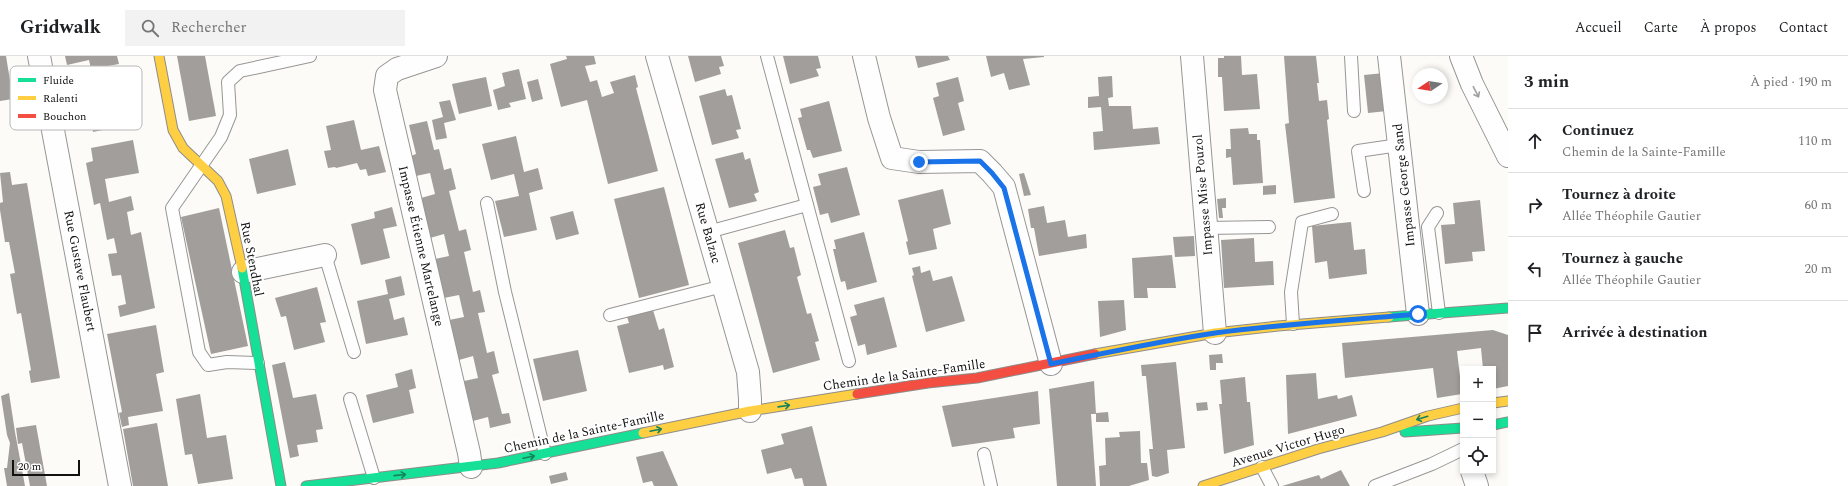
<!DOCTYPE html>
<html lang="fr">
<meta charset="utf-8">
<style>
body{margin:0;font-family:Spectral,serif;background:#f2f2f2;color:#202124}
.controls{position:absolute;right:12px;bottom:12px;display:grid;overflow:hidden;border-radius:0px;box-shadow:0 2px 6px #0003}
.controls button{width:36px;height:36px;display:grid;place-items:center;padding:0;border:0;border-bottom:1px solid #e0e0e0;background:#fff;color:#202124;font:20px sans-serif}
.compass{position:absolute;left:1412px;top:12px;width:36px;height:36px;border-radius:50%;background:#fff;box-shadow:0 2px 6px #0003;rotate:258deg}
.scale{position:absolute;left:12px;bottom:10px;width:68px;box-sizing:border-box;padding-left:4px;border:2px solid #111;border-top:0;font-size:11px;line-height:14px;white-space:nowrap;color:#111;-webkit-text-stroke:3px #fff;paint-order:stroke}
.stop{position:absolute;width:12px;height:12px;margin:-9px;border:3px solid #1a73e8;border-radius:50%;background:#fff}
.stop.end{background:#1a73e8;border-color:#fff;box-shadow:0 1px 4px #0008}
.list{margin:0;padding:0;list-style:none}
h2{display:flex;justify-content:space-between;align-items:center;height:52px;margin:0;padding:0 16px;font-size:17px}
h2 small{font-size:13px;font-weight:400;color:#757577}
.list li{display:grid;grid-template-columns:26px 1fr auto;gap:12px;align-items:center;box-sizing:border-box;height:64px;padding:0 16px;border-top:1px solid #e0e0e0}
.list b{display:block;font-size:15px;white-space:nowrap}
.list p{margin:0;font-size:13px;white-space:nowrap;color:#757577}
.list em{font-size:13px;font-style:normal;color:#757577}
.icon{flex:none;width:22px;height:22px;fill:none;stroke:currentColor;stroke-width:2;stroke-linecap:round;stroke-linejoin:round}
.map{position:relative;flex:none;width:1508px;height:430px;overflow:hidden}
header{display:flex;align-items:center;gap:24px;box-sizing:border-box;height:56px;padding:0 20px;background:#fff;border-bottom:1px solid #e0e0e0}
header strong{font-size:19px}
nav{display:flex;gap:22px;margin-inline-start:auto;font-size:14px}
.search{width:280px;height:36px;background:#f2f2f2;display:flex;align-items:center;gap:10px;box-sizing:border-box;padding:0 14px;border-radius:0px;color:#757577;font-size:15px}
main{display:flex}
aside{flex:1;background:#fff}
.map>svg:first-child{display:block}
.building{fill:#a19e9c}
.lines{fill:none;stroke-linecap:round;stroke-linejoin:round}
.lane-casing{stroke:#979695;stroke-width:14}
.street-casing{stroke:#979695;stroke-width:24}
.fast-casing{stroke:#8e8d8b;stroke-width:11}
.slow-casing{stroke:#8e8d8b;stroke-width:11}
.jam-casing{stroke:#8e8d8b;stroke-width:11}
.lane{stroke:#fffefe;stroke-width:12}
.street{stroke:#fffefe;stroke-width:22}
.fast{stroke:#16e098;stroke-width:9}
.slow{stroke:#ffcf43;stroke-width:9}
.jam{stroke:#f24e42;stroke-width:9}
.oneway{stroke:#a09f9f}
.oneway2{stroke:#14835b}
.route{stroke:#1a73e8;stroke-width:5}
.labels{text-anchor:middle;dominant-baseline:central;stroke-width:4;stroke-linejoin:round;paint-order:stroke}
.street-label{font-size:13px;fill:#111;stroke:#fff}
.key{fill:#fff;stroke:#b8b8b8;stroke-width:1}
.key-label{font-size:11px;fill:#111}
</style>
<header>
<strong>Gridwalk</strong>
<div class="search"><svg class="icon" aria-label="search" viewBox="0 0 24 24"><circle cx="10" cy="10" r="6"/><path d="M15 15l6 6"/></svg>Rechercher</div>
<nav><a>Accueil</a><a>Carte</a><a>À propos</a><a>Contact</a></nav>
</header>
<main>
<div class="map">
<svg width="1508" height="430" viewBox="0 0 1508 430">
<rect width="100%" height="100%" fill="#fdfbf7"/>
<!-- building -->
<g class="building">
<path d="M0,0H6L13,43L0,45Z"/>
<path d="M65,0H117L119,8L91,13L89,4L67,9Z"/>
<path d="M177,0H205L216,60L189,65Z"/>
<path d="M566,0H594L596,8L585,10L590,26L597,24L602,41L614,37L610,26L635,19L638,31L636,32L658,115L608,128L587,44L561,51L550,8L567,3Z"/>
<path d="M688,0H721L724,10L719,11L721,18L695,26Z"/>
<path d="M783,0H818L821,12L816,13L819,20L790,28Z"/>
<path d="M915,0H948L950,4L918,12Z"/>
<path d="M986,0H1044V1L1023,3L1030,29L1009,34L1004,17L991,21Z"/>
<path d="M1224,0H1241L1242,19L1257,18L1260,53L1224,55L1222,21H1218V2H1224Z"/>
<path d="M1284,0H1316L1319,27H1317L1319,45L1327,44L1329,63L1327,64L1335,142L1294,147L1285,68L1289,67Z"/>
<path d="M519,13L526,43L509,47L511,51L498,54L493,34L505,30L502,17Z"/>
<path d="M1384,17L1387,55L1368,57L1364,19Z"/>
<path d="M1112,20L1113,41L1108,42L1109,50H1131L1133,73L1158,71L1160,88L1094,94L1093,76L1103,75L1101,51L1088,52V41L1099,40L1098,21Z"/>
<path d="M486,21L492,50L459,58L452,28Z"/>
<path d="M958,21L964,45L958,47L965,74L943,80L933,42L939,40L936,27Z"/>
<path d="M117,22L120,37L114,38L116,49L122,48L127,69L93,76L92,68L78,71L73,44L95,40L93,27Z"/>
<path d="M538,23L543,43L532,46L527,26Z"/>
<path d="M725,33L727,40L732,39L741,73L736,74L739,82L712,89L699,40Z"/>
<path d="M450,44L456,64L444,67L447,82L436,84L432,64L443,61L439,46Z"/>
<path d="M829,45L842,95L813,102L810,94H807L800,69L798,62L802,61L800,53Z"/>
<path d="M354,64L361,94L379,90L386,116L368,120L366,113L360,114L357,107L336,112L335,111L328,112L324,95L331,94L326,70Z"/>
<path d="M427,65L434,94L439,93L444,114L451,112L456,133L449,135L459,175L466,173L471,194L464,196L473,236L480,234L485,256L478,257L487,297L494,295L499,317L492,319L502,358L509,357L511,367L490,372L488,361L473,365L464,325L478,322L473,300L459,304L449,264L464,261L459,239L444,242L435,203L449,200L444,178L430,182L421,142L435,138L430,117L416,120L411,100L416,98L409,69Z"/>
<path d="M1248,72L1249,78H1257V84H1260L1263,127L1233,129L1231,101L1226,102V93H1231L1230,73Z"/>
<path d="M516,80L524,116L538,112L543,133L529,137L537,174L504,181L495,145L519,140L514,118L491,124L482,88Z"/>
<path d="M133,84L139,117L105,123L109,146L131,140L134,154L127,156L131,179L141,176L155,252L120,261L118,250L126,248L121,219L112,220L108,198L117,197L114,182L107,184L100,147L94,149L86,107L93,105L91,92Z"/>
<path d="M288,93L296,129L257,138L249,103Z"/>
<path d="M743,96L745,104L750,102L759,136L754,138L757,145L729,152L715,103Z"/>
<path d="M847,111L860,159L831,167L828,157L820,159L813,131L821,129L818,118Z"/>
<path d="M10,116L12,129L27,127L60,322L31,327L29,315L31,314L21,257L17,258L10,218L15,217L9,186H5L0,154V147L3,146L0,117Z"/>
<path d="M1024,117L1031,139L1024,140L1019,118Z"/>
<path d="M1276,129V138L1263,139V130Z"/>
<path d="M664,131L689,229L639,242L614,143Z"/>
<path d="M943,133L951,168L933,173L937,193L909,199L906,186L908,185L898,144Z"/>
<path d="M1226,142V152H1222L1223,162H1219L1217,143Z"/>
<path d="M1480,144L1485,195L1472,196L1473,205L1445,208L1441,169L1455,168L1453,147Z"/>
<path d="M1044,150L1047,167L1065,164L1068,181L1086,178L1087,192L1039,200L1034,172H1031L1028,153Z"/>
<path d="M392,151L397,170L383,173L390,202L361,209L351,168L375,162L374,156Z"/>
<path d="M219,152L248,290L211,298L181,161Z"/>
<path d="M573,155L579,178L556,184L550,161Z"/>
<path d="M1351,166L1354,194L1365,193L1367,218L1329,223L1327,205L1315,207L1312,170Z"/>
<path d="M785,174L790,192L794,191L801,219L797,221L807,258L811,257L819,285L815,286L820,304L773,317L738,187Z"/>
<path d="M864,176L877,226L847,234L845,225L841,226L839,219L833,193H836L834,184Z"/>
<path d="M1194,180L1195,200L1175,201L1173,181Z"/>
<path d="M1254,182L1255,206L1273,205L1274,229L1224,232L1221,184Z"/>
<path d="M1172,199L1176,232H1147L1148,242H1134L1132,202Z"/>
<path d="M920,210L921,217L930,214L933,225L952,220L965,265L926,276L912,220L914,219L912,212Z"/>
<path d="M401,220L405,239L389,243L394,264L404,261L408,279L366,288L357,245L388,238L385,224Z"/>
<path d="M317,231L326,266L320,267L325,286L294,294L286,260L281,261L275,242Z"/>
<path d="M884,241L897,291L867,299L865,288L858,290L850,261L857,259L854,249Z"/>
<path d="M1124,244L1126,274L1100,281L1098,245Z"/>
<path d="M653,254L659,274L664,272L674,311L664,314L663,309L629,317L617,270L629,267L627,261Z"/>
<path d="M156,269L164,316L156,318L163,355L128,361L129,369L122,371L119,357L122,356L107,278Z"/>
<path d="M1493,274L1508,279V330L1493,333V313H1483L1481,292L1457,295L1462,338L1437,342L1433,312L1345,322L1342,287Z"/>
<path d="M578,294L587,335L543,345L533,303Z"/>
<path d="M1222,298L1223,307H1216V314H1210L1209,299Z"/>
<path d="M285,306L293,342L316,338L323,373L316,374L318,386L297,389L299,400L290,402L272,309Z"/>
<path d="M1176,306L1185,392L1167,394L1169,417L1157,421L1152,420L1149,393H1153L1146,320H1142L1141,309Z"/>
<path d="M412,313L416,332L409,334L414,357L373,367L366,339L398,331L395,318Z"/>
<path d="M1316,317L1318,343L1337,339L1338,343L1352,339L1357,360L1288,378L1286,319Z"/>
<path d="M1245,321L1247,346H1250L1254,389L1224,398L1220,355L1219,348H1222L1220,324Z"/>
<path d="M1094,325L1096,358H1091L1096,430H1057L1049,333Z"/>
<path d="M1038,335L1040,368L1013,372L1015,382L952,391L942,350Z"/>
<path d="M9,337L15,376L25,430H7L4,412H7L10,387L7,379L1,340Z"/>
<path d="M200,338L207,382L226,379L233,423L198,428L192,398L185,399L176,343Z"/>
<path d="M1207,346L1208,354L1197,355L1196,347Z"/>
<path d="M1108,356L1109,366H1096V357Z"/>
<path d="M157,367L168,430H133L123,373Z"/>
<path d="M36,369L47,430H30L22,387L18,388L16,372Z"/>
<path d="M812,370L827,430H804L802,422L795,423L791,412L767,418L761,394L784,388L781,378Z"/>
<path d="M1140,375L1141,407H1147L1149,424L1129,430H1100L1099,410L1106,409L1105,382L1120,381L1119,376Z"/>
<path d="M663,395L678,430H654L652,425L643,427L636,401Z"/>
<path d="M1341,414L1350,430H1282L1319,419L1321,423Z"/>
<path d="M566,416L568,424L551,428L549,420Z"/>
</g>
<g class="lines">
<!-- lane casing -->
<g class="lane-casing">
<g id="lane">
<path d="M767,0L849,305"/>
<path d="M1351,0L1354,55"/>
<path d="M1364,135L1358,95L1399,89"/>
<path d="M487,147L505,236L545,398"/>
<path d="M1437,157L1428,171L1439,257"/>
<path d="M1206,172L1269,171"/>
<path d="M708,176L807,149"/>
<path d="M325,199L354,296"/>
<path d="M610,259L723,230"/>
<path d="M1293,268L1291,236L1302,166L1332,158"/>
<path d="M258,307L227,306L208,309L199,296L172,152L221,81L230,59L228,26L240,15L310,0"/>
<path d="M350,343L374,422"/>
<path d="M984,398L991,430"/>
<path d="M1262,411L1272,430"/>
<path d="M1375,430L1432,408L1463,393"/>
</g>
</g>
<!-- street casing -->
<g class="street-casing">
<g id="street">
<path d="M39,0L120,430"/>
<path d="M436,0L397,13L387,20L385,34L469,397L471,411"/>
<path d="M657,0L748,316L750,343V355"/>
<path d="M864,0L879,62L892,102L919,106L980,105L992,117L1004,131L1051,308"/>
<path d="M1192,0L1215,277"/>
<path d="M1389,0L1418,258"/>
<path d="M1461,0L1472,28L1508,100"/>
<path d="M243,216L325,199"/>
<path d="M1472,415L1477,430"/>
</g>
</g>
<!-- fast casing -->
<g class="fast-casing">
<g id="fast">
<path d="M242,212L281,430"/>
<path d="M1389,261L1508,252"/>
<path d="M1493,369L1508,366"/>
<path d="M1405,376L1463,372"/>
<path d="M306,430L498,407L643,377"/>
</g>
</g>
<!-- slow casing -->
<g class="slow-casing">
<g id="slow">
<path d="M159,0L173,74L183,92L218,125L226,140L242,212"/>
<path d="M1095,298L1215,277L1278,270L1389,261"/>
<path d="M1493,347L1508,345"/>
<path d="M643,377L750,355L857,338"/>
<path d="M1203,430L1318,393L1382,376L1428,360L1463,352"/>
</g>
</g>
<!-- jam casing -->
<g class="jam-casing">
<path id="jam" d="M857,338L928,327L977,322L1095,298"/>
</g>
<!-- lane -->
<use href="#lane" class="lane"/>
<!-- street -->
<use href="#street" class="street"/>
<!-- fast -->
<use href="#fast" class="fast"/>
<!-- slow -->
<use href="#slow" class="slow"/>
<!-- jam -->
<use href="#jam" class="jam"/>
</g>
<!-- one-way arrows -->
<defs><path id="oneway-shaft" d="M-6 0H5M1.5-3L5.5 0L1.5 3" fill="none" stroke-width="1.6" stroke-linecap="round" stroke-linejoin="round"/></defs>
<use class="oneway" href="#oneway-shaft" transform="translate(1476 36) rotate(63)"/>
<g class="oneway2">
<use href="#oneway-shaft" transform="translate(784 350) rotate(-8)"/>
<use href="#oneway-shaft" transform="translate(1422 362) rotate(163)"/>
<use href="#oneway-shaft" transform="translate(656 374) rotate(-12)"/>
<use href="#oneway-shaft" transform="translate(529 401) rotate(-12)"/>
<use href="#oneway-shaft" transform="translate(400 419) rotate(-6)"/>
</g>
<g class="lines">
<!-- route -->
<path class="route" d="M919,106L980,105L992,117L1004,132L1051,308C1106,297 1160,285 1215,277C1283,268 1350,264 1418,258"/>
</g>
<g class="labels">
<!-- street labels -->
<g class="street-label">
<text transform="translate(1404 129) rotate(-96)">Impasse George Sand</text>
<text transform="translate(1203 139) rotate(-95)">Impasse Mise Pouzol</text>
<text transform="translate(708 177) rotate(74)">Rue Balzac</text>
<text transform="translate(421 190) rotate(77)">Impasse Étienne Martelange</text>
<text transform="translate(252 203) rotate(79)">Rue Stendhal</text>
<text transform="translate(80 215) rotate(79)">Rue Gustave Flaubert</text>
<text transform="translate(904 319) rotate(-8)">Chemin de la Sainte-Famille</text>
<text transform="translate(584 376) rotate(-12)">Chemin de la Sainte-Famille</text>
<text transform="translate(1288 390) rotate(-17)">Avenue Victor Hugo</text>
</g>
</g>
<!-- legend -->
<rect x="10" y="10" width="132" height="64" rx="6" class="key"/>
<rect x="18" y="22" width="18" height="4" fill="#16e098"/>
<rect x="18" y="40" width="18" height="4" fill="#ffcf43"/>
<rect x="18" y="58" width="18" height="4" fill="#f24e42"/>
<g class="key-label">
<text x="43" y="28">Fluide</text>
<text x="43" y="46">Ralenti</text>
<text x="43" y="64">Bouchon</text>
</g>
</svg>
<div class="controls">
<button>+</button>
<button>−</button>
<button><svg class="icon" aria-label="locate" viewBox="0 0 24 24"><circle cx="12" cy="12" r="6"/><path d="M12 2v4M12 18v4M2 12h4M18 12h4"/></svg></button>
</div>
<svg class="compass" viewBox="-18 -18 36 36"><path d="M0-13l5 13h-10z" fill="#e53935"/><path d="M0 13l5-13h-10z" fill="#757577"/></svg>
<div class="scale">20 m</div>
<div class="stop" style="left:1418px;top:258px"></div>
<div class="stop end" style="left:919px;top:106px"></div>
</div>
<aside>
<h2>3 min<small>À pied · 190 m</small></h2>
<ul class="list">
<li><svg class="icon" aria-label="ahead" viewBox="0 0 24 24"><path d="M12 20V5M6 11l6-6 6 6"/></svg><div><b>Continuez</b><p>Chemin de la Sainte-Famille</p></div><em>110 m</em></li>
<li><svg class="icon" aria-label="right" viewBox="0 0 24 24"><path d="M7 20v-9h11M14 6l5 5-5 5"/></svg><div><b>Tournez à droite</b><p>Allée Théophile Gautier</p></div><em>60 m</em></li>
<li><svg class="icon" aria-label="left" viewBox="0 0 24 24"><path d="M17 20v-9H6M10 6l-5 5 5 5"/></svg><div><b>Tournez à gauche</b><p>Allée Théophile Gautier</p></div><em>20 m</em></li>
<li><svg class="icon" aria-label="arrive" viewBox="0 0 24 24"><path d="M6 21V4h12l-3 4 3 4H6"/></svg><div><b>Arrivée à destination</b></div></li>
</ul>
</aside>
</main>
